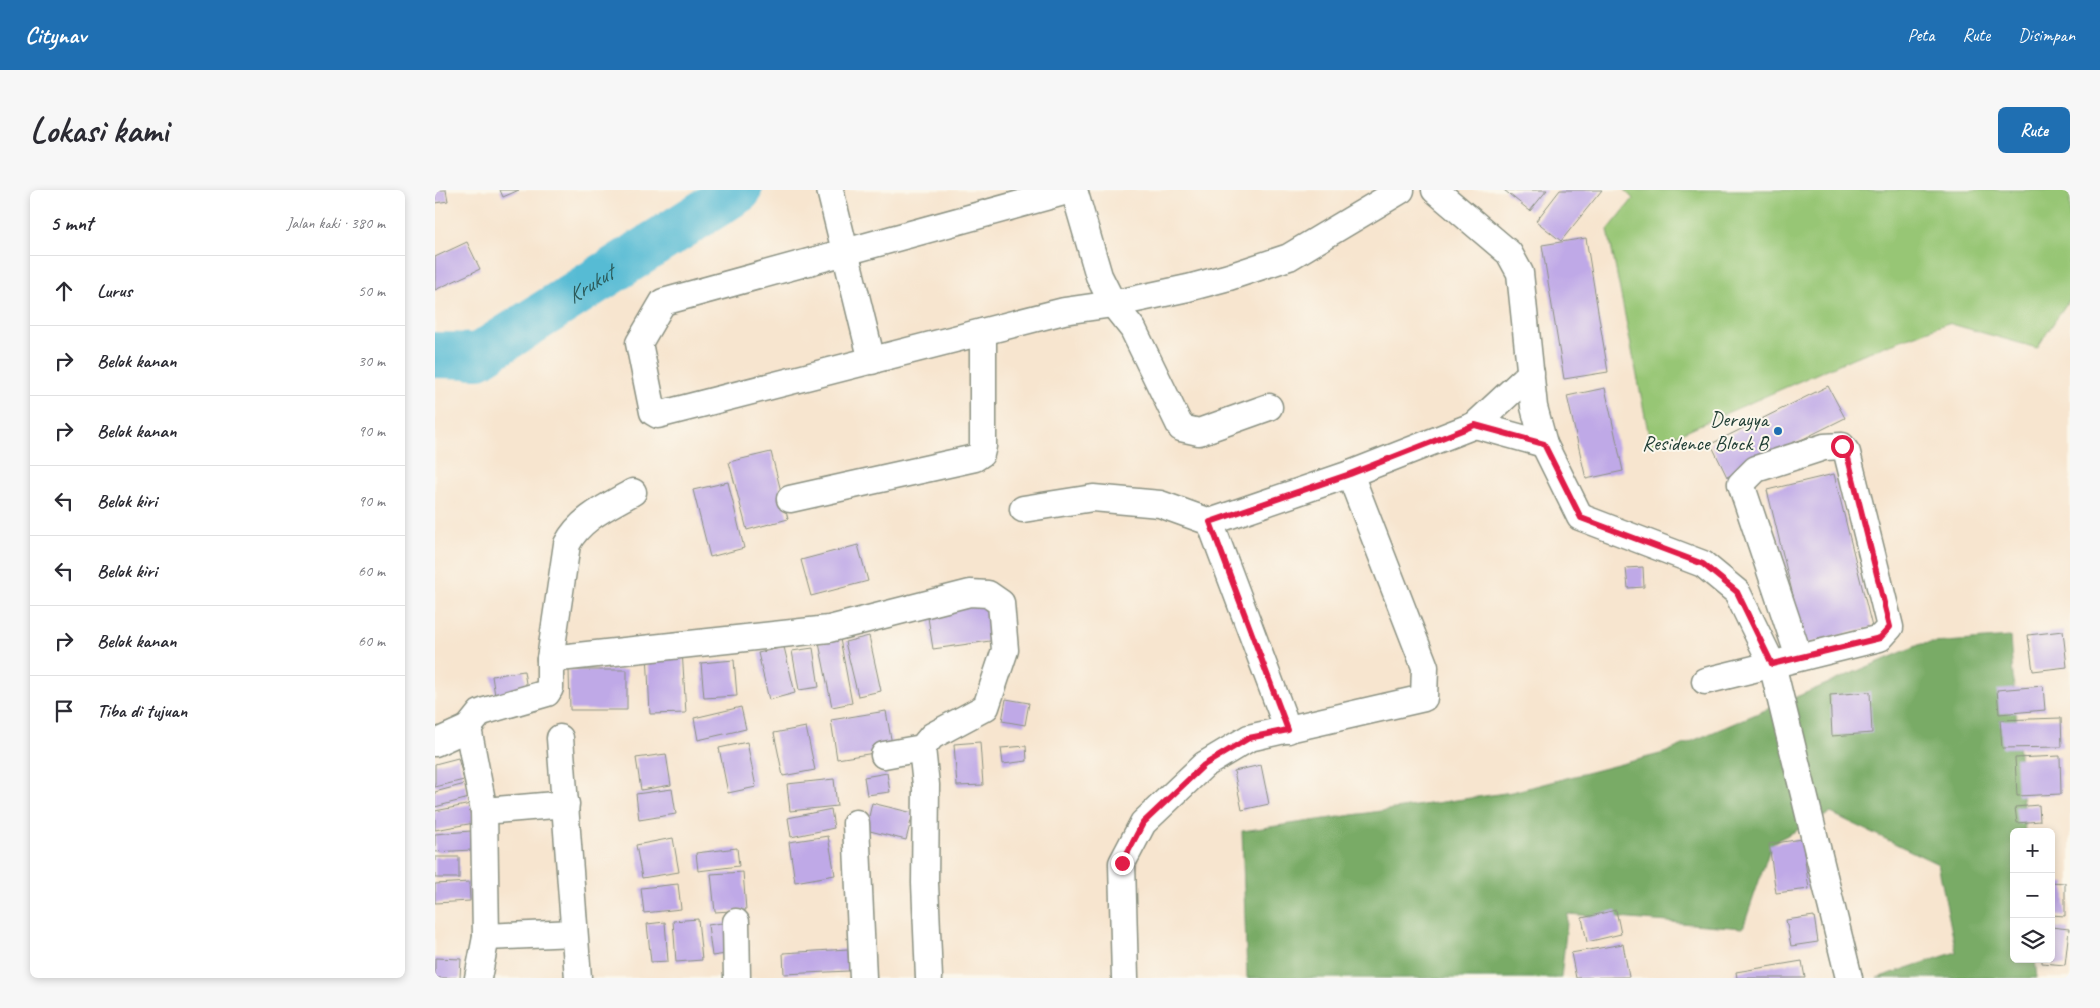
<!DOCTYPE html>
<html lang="id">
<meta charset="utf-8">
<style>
body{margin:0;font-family:Caveat,sans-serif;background:#f7f7f7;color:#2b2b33}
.controls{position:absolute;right:15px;bottom:15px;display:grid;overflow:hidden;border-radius:8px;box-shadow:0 2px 8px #0003}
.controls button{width:45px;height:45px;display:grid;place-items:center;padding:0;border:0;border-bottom:1px solid #e1e1e2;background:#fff;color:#2b2b33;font:25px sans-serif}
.stop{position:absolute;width:15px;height:15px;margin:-11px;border:4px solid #e11d48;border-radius:50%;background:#fff}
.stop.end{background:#e11d48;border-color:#fff;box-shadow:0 1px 5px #0008}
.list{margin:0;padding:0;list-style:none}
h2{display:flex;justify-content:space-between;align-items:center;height:65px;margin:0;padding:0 20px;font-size:21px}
h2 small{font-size:16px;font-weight:400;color:#7c7c81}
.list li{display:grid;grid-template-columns:32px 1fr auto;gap:15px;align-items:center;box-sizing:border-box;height:70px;padding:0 20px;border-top:1px solid #e1e1e2}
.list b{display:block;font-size:19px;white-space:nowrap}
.list em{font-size:16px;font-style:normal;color:#7c7c81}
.icon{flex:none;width:28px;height:28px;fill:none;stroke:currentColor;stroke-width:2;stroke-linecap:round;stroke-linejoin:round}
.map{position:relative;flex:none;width:1635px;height:788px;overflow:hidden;border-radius:8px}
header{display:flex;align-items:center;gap:30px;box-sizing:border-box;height:70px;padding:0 25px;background:#1f6fb2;color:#fff}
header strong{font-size:24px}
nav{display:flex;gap:28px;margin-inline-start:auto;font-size:18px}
.intro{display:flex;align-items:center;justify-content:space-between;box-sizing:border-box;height:120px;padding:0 30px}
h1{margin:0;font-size:35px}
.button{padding:12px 22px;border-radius:8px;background:#1f6fb2;color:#fff;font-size:18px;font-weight:700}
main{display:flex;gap:30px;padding:0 30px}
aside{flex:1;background:#fff;border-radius:8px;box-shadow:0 2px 8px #0003}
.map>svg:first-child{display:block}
.green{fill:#97c675;stroke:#5b8254}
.forest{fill:#79ab66;stroke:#4c744d}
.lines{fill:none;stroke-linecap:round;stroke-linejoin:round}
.river{stroke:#56bbd4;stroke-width:46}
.building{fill:#bfa9e7}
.street-casing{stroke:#8b9182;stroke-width:29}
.street{stroke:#fff;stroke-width:26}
.route{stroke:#e11d48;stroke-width:6}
.poi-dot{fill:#1f6fb2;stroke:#fbf7ec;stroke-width:2}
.labels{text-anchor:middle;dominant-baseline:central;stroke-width:4;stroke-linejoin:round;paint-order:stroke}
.poi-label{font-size:21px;fill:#1f3d34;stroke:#fbf7ec;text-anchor:end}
.water-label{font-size:22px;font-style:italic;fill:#2d5c5c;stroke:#fbf7ec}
</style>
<header>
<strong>Citynav</strong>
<nav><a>Peta</a><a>Rute</a><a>Disimpan</a></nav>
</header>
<div class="intro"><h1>Lokasi kami</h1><a class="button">Rute</a></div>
<main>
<aside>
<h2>5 mnt<small>Jalan kaki · 380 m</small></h2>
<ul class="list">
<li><svg class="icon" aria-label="ahead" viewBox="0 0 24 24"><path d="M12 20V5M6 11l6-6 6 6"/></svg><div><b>Lurus</b></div><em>50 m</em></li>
<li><svg class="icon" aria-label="right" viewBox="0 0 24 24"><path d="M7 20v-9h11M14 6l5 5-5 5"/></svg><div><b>Belok kanan</b></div><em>30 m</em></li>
<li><svg class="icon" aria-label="right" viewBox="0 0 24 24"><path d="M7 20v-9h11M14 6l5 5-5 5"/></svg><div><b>Belok kanan</b></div><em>90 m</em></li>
<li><svg class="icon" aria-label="left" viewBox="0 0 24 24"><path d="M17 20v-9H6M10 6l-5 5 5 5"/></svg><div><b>Belok kiri</b></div><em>90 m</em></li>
<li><svg class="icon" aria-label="left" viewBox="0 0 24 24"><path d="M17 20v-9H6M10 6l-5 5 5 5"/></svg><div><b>Belok kiri</b></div><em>60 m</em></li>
<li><svg class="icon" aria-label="right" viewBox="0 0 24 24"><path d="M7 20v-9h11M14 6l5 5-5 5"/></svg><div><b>Belok kanan</b></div><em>60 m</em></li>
<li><svg class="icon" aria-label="arrive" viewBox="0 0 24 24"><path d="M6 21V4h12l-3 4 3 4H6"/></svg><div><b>Tiba di tujuan</b></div></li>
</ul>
</aside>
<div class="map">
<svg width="1635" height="788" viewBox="0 0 1635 788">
<rect width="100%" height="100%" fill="#fbf7ec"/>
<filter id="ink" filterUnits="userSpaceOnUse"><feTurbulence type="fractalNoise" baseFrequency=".02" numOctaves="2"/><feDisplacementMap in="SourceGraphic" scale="10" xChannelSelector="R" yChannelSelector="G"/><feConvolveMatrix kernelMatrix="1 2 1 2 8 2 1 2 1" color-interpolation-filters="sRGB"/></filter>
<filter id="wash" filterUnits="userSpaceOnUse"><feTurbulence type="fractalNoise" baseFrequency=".0096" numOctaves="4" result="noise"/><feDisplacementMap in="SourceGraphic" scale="20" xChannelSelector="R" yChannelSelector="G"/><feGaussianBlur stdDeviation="1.12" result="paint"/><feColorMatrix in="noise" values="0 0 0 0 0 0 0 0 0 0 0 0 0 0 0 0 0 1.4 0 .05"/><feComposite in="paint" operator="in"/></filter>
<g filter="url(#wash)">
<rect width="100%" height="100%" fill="#f7e5cf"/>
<!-- green -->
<path class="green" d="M1190,0H1635V108L1602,158L1513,133L1420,167L1216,256L1173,40L1198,9Z"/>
<!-- forest -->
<path class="forest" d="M1575,447L1590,642H1579V769H1600L1602,788H1442L1521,762L1503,674L1396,623L1337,653L1308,738L1133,724L1126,788H812L807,641L1077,602L1229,563L1486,454Z"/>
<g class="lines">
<!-- river -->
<path class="river" id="s1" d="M0,165L43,166L304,0"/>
</g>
<g id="blocks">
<!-- building -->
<g class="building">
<path d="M0,0H11L13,11L0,13Z"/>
<path d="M65,0H84L68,7Z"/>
<path d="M1069,0H1112L1095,21Z"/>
<path d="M1125,0H1167L1126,51L1101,31Z"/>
<path d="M1151,48L1173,182L1129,189L1107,55Z"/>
<path d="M32,52L45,79L0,100V67Z"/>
<path d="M1393,196L1410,228L1292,287L1276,254Z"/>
<path d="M1170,198L1188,281L1151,289L1132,206Z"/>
<path d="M336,262L353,329L312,340L294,272Z"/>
<path d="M1399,284L1437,437L1370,454L1332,300Z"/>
<path d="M293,292L309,358L275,367L258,300Z"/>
<path d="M423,355L433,391L376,406L366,370Z"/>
<path d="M1208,377L1209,397L1193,398L1191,378Z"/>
<path d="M556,412L562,450L498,459L492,421Z"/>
<path d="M1628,441L1632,477L1598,481L1593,445Z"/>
<path d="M434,446L446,501L423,506L410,452Z"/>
<path d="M405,449L417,513L397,517L384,453Z"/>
<path d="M349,457L360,503L334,510L323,463Z"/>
<path d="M378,458L384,497L364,500L357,461Z"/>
<path d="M247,460L251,523L215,524L212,462Z"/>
<path d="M299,470L302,506L269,508L266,473Z"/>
<path d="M134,480H192V520H135Z"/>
<path d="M89,481L93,506L61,512L57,486Z"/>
<path d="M1608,496L1610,520L1564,524L1562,500Z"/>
<path d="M1435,502L1437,543L1397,546L1395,505Z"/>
<path d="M571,509L594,513L590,535L567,531Z"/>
<path d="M306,517L311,539L263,550L259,528Z"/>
<path d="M451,521L458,560L402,569L396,530Z"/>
<path d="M1626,528L1627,557L1567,558L1565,530Z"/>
<path d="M371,537L380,580L348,586L339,543Z"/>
<path d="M312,552L321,597L293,603L284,558Z"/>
<path d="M545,552L548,595L522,596L519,554Z"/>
<path d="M591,556L592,571L568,574L566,558Z"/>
<path d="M231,564L236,595L206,600L201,568Z"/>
<path d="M1625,566L1626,604L1582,606L1580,568Z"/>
<path d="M23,568L29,590L0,597V574Z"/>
<path d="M826,575L834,614L807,620L799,581Z"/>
<path d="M452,583L455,602L432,605L429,587Z"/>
<path d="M399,589L402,616L355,621L352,594Z"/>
<path d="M30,594L34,608L0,617V602Z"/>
<path d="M237,599L241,624L204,630L201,604Z"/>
<path d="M437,613L478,623L471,650L431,640Z"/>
<path d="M36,614L39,633L0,640V621Z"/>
<path d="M1604,615L1605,631L1582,633L1580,617Z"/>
<path d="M396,619L399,638L356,647L353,628Z"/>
<path d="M36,641L37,660L0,662V644Z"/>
<path d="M393,646L400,685L360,692L354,652Z"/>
<path d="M238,648L244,682L207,688L201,655Z"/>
<path d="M1367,649L1374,699L1341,703L1334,654Z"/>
<path d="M302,658L304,676L263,681L261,663Z"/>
<rect x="0" y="667" width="24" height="21"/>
<path d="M308,682L311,720L280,722L276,684Z"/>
<path d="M34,692L35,711L0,713V694Z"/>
<path d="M1616,692L1630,693V726L1616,725Z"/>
<path d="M243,694L246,719L209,723L206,698Z"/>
<path d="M1181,720L1186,744L1152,752L1147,728Z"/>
<path d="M1379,726L1383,752L1356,756L1351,730Z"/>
<path d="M263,729L267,770L241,772L238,731Z"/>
<path d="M230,732L233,771L216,772L212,734Z"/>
<path d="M294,732L298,763L277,766L273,735Z"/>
<path d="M1616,737L1634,739L1630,775L1607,773V769H1616Z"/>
<path d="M1188,754L1194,787L1141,788L1136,763Z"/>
<path d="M413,759L414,781L349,784L348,763Z"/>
<path d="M0,768L26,769L25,788H0Z"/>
<path d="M1367,771L1370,788H1302L1301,782Z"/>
</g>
</g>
</g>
<g filter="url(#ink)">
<use href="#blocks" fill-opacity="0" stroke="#8b9182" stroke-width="1"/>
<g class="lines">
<!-- street casing -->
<g class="street-casing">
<g id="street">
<path d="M395,0L437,171"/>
<path d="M636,0L228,112L204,153L218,222L223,225L629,121L678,114L753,98L794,87L854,67L966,0"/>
<path d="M639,0L664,86L678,114L698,139L746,238L764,242L834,217"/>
<path d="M1000,0L1074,63L1085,83L1099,217L1109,254L1145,327L1268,374L1302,402L1337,474L1414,788"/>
<path d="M1040,235L1109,254"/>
<path d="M355,309L540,268L546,264L548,256V142"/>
<path d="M588,319L658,308L725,314L775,332L915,284L1040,235L1096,183"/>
<path d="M775,332L853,540"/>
<path d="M115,469L394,439L535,403L553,404L566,413L570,460L551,517L497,546L487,558L449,565"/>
<path d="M1270,491L1445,448L1455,437L1412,263L1407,256L1389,257L1321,279L1306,294L1364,467"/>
<path d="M125,548L143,788"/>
<path d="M0,553L33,538"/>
<path d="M487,558L491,595L490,693L494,788"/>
<path d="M49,621L131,614"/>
<path d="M421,633L428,788"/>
<path d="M301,732L302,788"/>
<path d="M51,747L139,743"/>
<path d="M43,788L51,747L49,621L33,538L45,523L50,521L112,503L115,498V469L132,354C145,328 174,316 198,302"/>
<path d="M690,788L687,673L708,633L769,575L814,548L989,508L990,477L915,284"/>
</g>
</g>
<!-- street -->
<use href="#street" class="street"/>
</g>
</g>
<g class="lines" filter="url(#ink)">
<!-- route -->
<path class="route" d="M687,673L708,633L769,575L814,548L853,540L775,332L915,284L1040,235L1109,254L1146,328L1268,374L1302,402L1337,474L1445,448L1455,437L1412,264L1407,256"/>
</g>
<!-- markers -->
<circle class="poi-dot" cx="1343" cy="241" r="5"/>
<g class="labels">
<!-- poi labels -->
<g class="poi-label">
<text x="1333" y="229">Derayya<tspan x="1333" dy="24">Residence Block B</tspan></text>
</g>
<!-- water labels -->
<g class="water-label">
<text stroke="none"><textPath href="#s1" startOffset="176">Krukut</textPath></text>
</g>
</g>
</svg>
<div class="controls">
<button>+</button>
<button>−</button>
<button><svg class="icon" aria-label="layers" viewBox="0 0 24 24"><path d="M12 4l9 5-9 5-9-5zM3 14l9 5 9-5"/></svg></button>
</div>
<div class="stop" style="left:1407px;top:256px"></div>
<div class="stop end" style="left:687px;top:673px"></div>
</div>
</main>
